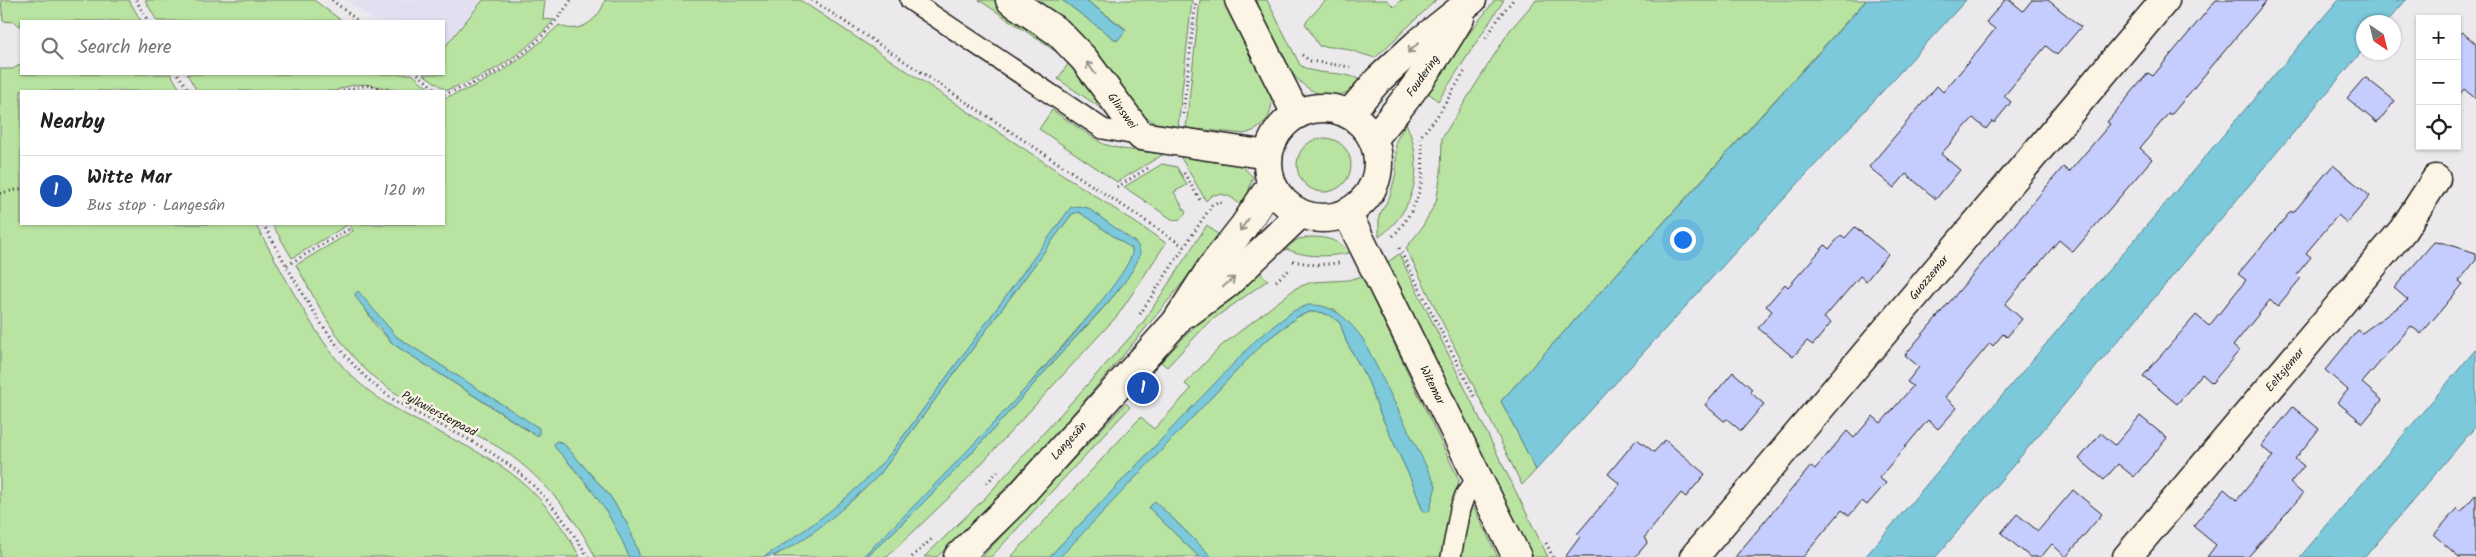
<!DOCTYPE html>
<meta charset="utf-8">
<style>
body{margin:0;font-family:Kalam,sans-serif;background:#f6f6f6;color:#202124}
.controls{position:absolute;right:15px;top:15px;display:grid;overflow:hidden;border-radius:0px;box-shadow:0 1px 4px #0004}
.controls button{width:45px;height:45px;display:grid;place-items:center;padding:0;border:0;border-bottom:1px solid #e0e0e0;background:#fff;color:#202124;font:25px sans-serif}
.compass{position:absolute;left:2356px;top:15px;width:45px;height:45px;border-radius:50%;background:#fff;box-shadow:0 1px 4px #0004;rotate:145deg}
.you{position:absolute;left:1682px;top:239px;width:18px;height:18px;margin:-12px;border:4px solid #fff;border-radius:50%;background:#1a73e8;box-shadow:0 0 0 8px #1a73e833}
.badge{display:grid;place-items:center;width:32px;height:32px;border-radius:50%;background:#1f6fb2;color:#fff;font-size:16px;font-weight:700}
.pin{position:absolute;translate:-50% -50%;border:2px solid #fff;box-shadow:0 1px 5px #0006}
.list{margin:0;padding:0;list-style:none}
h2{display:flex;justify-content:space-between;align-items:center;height:65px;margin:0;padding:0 20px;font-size:21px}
h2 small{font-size:16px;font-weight:400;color:#757577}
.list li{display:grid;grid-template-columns:32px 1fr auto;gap:15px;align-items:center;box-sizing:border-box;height:70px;padding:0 20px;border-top:1px solid #e0e0e0}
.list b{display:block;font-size:19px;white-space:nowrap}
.list p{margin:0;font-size:16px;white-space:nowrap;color:#757577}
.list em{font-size:16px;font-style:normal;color:#757577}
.icon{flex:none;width:28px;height:28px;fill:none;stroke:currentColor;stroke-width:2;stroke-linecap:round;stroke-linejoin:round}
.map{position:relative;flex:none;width:2476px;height:557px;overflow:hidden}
.search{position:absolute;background:#fff;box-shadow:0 1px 4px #0004;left:20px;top:20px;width:425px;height:55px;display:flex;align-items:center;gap:12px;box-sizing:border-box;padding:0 18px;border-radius:0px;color:#757577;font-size:19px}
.panel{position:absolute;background:#fff;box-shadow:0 1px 4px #0004;left:20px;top:90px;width:425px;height:135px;border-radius:0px}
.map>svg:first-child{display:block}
.built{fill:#e0e0f1}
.green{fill:#b9e3a0;stroke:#6a805e;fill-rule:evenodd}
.water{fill:#7cc9db;stroke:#56848f}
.building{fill:#c5ccfe;stroke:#1c1c1c}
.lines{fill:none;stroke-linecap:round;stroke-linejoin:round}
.lane-casing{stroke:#1c1c1c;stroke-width:22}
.street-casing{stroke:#1c1c1c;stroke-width:31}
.secondary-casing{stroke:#1c1c1c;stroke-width:31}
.path{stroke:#1c1c1c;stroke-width:3;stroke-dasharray:1 4;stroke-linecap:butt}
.lane{stroke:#fcf5e5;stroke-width:19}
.street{stroke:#fcf5e5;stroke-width:28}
.secondary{stroke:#fcf5e5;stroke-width:28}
.oneway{stroke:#97938b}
.labels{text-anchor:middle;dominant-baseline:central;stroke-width:4.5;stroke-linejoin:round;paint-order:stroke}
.street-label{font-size:12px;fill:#1c1c1c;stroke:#fcf5e5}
</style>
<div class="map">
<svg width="2476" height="557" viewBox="0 0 2476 557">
<rect width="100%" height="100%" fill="#ece9ec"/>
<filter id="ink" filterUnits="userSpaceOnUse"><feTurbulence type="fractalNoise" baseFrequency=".02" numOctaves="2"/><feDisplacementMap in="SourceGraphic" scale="10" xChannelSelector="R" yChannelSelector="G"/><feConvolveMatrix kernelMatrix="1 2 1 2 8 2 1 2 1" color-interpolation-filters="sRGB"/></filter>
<g filter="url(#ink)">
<!-- built -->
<path class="built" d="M347,0H481L444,47V21H374Z"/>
<!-- green -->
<g class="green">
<path d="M1,0H129L141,21H21V27L14,22L3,21Z"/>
<path d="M145,0H314L342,21H157Z"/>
<path d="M483,0H545L543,19L554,20C524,54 489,77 446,90L423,74H444V48Z"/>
<path d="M605,0H800L1166,243L1118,315L958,489L887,557H866C938,493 1001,421 1065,349C1084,328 1138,277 1139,250L1088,208H1071L891,453L863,485L836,508L805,531L764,557H640L628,525L610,496L563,443L558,441L554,445L602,503L619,531L629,557H595C577,517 536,470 498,447C454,420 403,406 365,369C335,341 316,300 296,265L353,231L349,224L292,258L272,224H444V98C494,81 521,61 559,25C579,36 600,19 605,0ZM355,294L397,337L538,428L539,435H535L393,344L376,326Z"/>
<path d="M979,0H999L1053,36L1108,113L1058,79L1070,61Z"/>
<path d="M1023,0H1062L1117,41L1126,29L1086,0H1192L1178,127L1156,123L1141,115Z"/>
<path d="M1200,0H1226L1271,95C1274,116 1264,129 1244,134L1186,128Z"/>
<path d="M1254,0H1267L1300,65C1318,78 1345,68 1365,83C1301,127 1275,44 1254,0Z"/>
<path d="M1326,0H1387L1394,7L1401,0H1436L1375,58L1343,48L1319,46L1305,23Z"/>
<path d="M1495,0H1504L1438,101L1425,90Z"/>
<path d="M1536,0H1866L1501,401L1536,470L1522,485L1406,248L1421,229L1436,202L1441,173L1442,138L1510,30Z"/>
<path d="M21,64V74H171L181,91H21V224H255C283,271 318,347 358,382C404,422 460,437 508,471C538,492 563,525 580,557H0V69H13Z"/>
<path d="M187,74H412L432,91C423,91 414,92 405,91C374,89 368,77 335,91H197Z"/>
<path d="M1052,110L1103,144L1122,149L1164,154L1117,182L1039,129Z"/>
<path d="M1406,123C1425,165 1417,209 1379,237V216L1390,196L1396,173V141Z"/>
<circle cx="1324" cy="165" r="27"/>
<path d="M1180,156L1241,165L1253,177L1244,205L1241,206C1231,196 1227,193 1212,195L1206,201Z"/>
<path d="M1162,164L1177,167L1187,185L1174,192L1186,213L1181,219L1173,220L1124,187Z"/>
<path d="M1079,212L1132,249L1133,252C1126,278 1090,314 1073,334C1006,411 938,489 862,557H773C812,533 847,506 880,474L1072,214Z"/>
<path d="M1207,225L1220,236C1131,348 1040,458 937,557H924L984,499L1142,324Z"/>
<path d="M1311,237C1328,237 1338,240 1349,253C1326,257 1306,258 1284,248L1299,239Z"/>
<path d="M1399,254L1548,557H1533L1388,262Z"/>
<path d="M1256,269L1268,280L1209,322L1167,367L1161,362L1203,317Z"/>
<path d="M1362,276L1459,480L1443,557H1212L1155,501L1149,508L1199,557H1059L1263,343L1297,317L1309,312H1320L1331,316L1340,323L1346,341L1368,381L1380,413L1413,484L1423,511L1436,486L1335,309L1293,311L1190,410L1049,557H1011L1141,417L1154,429L1191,389L1185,384L1221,346L1296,288L1312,282L1348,280Z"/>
<path d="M1126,403L1130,407L991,557H982Z"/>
<path d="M1470,503L1472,504L1498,557H1458Z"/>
</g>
<!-- water -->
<g class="water">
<path d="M1062,0H1086L1126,30L1117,41Z"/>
<path d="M1867,0H1966L1536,470L1501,401Z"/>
<path d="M2338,0H2406L2387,22H2364L2363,50L1936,557H1865Z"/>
<path d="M1079,206L1088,208L1136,243C1139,247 1141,252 1139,257C1129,284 1090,321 1070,343C1005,417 940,491 866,557H862C896,526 1142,276 1132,249L1079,212L1072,214L880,474C859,495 792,557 764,557C814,525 851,498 891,453L1071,207Z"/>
<path d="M358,291L397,337L539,428V435H536L393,344L357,299L355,294Z"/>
<path d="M1308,305C1335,304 1347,319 1363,339L1436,486L1429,512L1423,511L1413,484L1380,413L1368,381L1346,341L1340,323L1331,316L1320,312H1309L1297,317L1263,343L1064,553L1059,557H1049L1258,338L1293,311Z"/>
<path d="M2476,349V426L2365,557H2300Z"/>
<path d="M556,441L563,443L610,496L628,525L640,557H629C613,516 588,482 557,450L554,445Z"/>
<path d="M1155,501L1212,557H1199L1149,508Z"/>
</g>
<!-- building -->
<g class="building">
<path d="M2005,0H2010L2023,11L2032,0H2048L2081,27L2057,55L2046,46L2004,96L2011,102L1994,123L1992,121L1986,129L1973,118L1941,154L1960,170L1936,199L1906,174L1894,188L1869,167L1937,86L1943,92L1967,64L1995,29L1986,22Z"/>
<path d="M2216,0H2267L2172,114H2168L2140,148L2152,159L2073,252L2059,240L2005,304L2022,319L2007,337L2003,334L1993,346L1990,343L1945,397L1957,408L1938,429L1928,420L1879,478L1886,483L1867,505L1862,501L1849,516L1842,510L1803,557H1735L1811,466L1815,469L1847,431L1854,438L1873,416L1881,423L1913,386L1907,382L1919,367L1905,355L2063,167L2069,172L2110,124L2107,122L2148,73L2153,76Z"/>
<path d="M2462,32L2476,44V99L2464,89L2457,98V38Z"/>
<path d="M2365,77L2395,101L2377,123L2347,98Z"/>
<path d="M2333,165L2370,196L2347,223L2338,215L2306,253L2311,257L2297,274L2301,278L2277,307L2270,300L2233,346L2239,351L2212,383L2202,374L2177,404L2143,376L2196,315L2209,326L2246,280L2238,274L2291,211L2293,213Z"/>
<path d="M1855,227L1888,254L1866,281L1860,276L1824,318L1831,323L1813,345L1807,341L1793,357L1758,328L1772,311L1766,306L1785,284L1788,287L1825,245L1829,249L1841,235L1845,238Z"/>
<path d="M2434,242L2444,243L2476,253V260L2459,281L2463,284L2421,334L2411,326L2362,383L2382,400L2363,423L2337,402L2348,390L2325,370L2358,330L2362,333L2408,300L2394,288Z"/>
<path d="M1733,372L1752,389L1750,392L1764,404L1741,431L1727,419L1724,421L1705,405Z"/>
<path d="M2293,407L2319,429L2295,459L2304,466L2290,483L2303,494L2248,557H2207L2216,545L2193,526L2224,489L2237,500L2273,456L2261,446Z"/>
<path d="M2140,416L2167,438L2134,477L2118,464L2104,480L2079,459L2101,433L2115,445Z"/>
<path d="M1637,439L1654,452L1665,440L1705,474L1686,497L1681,493L1644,538L1648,542L1635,557H1565L1580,537L1577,534L1620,484L1608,474Z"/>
<path d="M2073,490L2102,514L2066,557L2052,544L2041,557H2030L2001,533L2017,514L2038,531Z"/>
<path d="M2476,494V557H2459L2434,535L2457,508L2461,512Z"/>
</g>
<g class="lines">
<!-- lane casing -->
<g class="lane-casing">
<g id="lane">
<path d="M910,0L1103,129L1141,136"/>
<path d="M1451,557L1460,509L1465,495L1477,479"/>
</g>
</g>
<!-- street casing -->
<g class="street-casing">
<g id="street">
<path d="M1010,0L1058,32L1084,59L1141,136L1268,155"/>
<path d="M1239,0L1296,114"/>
<path d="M1347,213L1517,557"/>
<path d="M1694,557L2165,0"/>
<path d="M2127,557L2403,230L2436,179"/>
</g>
</g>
<!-- secondary casing -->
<g class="secondary-casing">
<g id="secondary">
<circle cx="1323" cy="163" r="55"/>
<path d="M1349,114L1378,80L1417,44L1472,0"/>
<path d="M1373,139C1406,101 1435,61 1460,18"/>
<path d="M1189,312L1227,284L1300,214"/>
<path d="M958,557L1016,500L1176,322L1211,268L1244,226L1271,185"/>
</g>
</g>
<!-- path -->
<g class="path">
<path d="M136,0L148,21"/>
<path d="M332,0L358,21"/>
<path d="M812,0L1185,247"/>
<path d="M1486,38L1502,13L1513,0"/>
<path d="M1302,55L1310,61L1350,67"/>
<path d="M178,74L189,91"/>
<path d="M418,74L437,91"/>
<path d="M343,91L366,85L392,91"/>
<path d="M444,94C498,78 540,47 571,0"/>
<path d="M1183,114L1196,0"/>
<path d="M1184,173L1200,200"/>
<path d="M1117,187L1148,168"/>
<path d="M0,193L21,189"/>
<path d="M263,224C296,281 326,345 377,387C409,414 450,427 485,449C532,477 560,511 588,557"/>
<path d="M1393,236C1421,206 1427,176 1420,137L1436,118L1465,71"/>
<path d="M1399,248L1474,396"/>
<path d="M1293,261L1316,265L1339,263"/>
<path d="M287,265L351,228"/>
<path d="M1276,281L1290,269"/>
<path d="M1140,314L1212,205L1218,202L1224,204"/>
<path d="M987,483L1000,469"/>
<path d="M1546,543L1553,557"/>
<path d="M912,557L934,537"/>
</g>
<!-- lane -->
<use href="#lane" class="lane"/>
<!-- street -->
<use href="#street" class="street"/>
<!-- secondary -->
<use href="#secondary" class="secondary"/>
</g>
<!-- one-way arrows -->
<defs><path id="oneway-shaft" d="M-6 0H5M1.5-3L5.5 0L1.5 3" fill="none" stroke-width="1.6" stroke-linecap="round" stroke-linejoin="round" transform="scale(1.25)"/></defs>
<g class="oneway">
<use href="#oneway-shaft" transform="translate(1413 48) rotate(139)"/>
<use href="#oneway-shaft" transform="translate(1091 68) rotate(-126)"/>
<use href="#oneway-shaft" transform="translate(1244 225) rotate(126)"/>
<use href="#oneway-shaft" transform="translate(1229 282) rotate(-40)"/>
</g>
</g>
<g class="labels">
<!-- street labels -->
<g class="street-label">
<text transform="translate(1423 76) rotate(-55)">Foudering</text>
<text transform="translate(1122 111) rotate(54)">Glinswei</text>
<text transform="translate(1929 278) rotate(-50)">Guozzemar</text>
<text transform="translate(2285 370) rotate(-50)">Eeltsjemar</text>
<text transform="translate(1432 385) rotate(64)">Witemar</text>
<text transform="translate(439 414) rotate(28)">Pylkwiersterpaad</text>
<text transform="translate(1069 441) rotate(-48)">Langesân</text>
</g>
</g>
</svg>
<div class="controls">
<button>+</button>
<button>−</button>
<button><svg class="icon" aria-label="locate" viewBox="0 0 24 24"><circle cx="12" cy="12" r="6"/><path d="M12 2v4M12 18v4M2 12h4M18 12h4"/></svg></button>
</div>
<svg class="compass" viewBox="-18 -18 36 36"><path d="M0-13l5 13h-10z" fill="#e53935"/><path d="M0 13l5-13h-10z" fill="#757577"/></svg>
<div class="you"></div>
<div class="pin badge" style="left:1143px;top:388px;background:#1a4fb4">1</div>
<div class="search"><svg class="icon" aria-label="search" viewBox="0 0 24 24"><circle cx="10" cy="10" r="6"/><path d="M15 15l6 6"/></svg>Search here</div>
<section class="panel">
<h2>Nearby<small></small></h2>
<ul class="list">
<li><span class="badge" style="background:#1a4fb4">1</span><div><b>Witte Mar</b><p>Bus stop · Langesân</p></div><em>120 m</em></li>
</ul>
</section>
</div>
